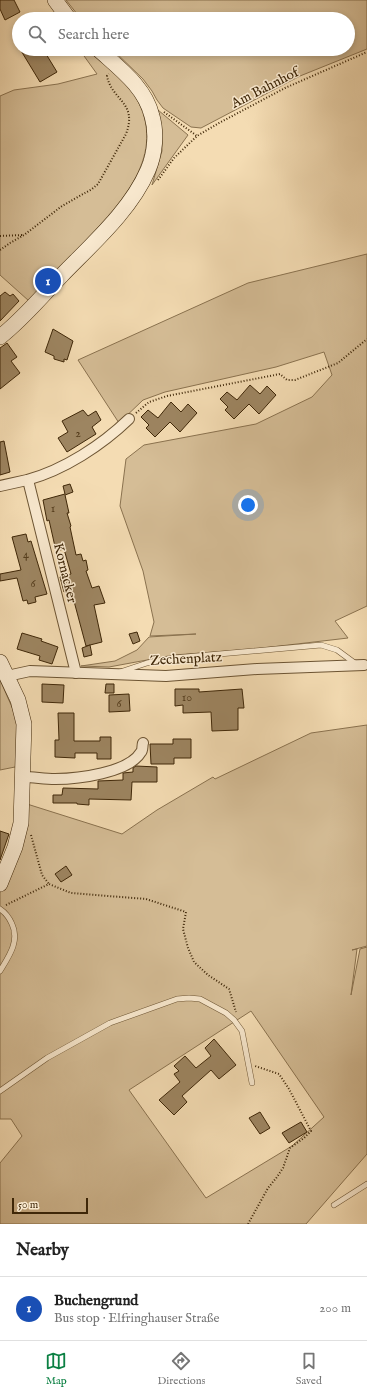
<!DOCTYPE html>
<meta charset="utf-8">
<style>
body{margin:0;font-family:"IM FELL English",serif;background:#f6f6f6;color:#222}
.scale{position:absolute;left:12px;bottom:10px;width:76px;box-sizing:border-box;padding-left:4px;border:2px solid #3f2708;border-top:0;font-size:11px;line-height:14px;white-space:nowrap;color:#3f2708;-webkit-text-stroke:3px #f8e8ce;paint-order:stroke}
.you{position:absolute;left:248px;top:505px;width:14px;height:14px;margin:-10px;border:3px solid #fff;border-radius:50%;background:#1a73e8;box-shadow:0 0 0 6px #1a73e833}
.badge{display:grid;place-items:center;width:26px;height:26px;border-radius:50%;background:#0b8043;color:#fff;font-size:13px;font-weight:700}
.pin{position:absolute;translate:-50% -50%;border:2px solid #fff;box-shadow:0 1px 4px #0006}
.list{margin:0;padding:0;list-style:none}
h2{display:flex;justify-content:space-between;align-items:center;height:52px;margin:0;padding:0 16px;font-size:17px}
h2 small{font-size:13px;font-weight:400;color:#767676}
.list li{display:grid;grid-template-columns:26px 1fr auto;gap:12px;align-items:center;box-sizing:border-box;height:64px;padding:0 16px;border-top:1px solid #e0e0e0}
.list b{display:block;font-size:15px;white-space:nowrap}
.list p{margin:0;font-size:13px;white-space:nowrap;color:#767676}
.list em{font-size:13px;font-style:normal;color:#767676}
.icon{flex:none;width:22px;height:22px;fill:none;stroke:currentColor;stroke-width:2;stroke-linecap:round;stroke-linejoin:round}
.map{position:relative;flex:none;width:367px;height:1224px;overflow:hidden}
.search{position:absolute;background:#fff;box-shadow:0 2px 6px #0003;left:12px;right:12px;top:12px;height:44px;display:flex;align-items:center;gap:10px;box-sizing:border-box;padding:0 14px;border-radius:22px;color:#767676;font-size:15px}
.sheet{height:116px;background:#fff}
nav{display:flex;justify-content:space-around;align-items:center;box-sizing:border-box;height:56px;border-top:1px solid #e0e0e0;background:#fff;font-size:11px;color:#767676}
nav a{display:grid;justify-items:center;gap:2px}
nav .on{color:#0b8043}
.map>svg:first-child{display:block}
.green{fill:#d5bd96;stroke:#8a724f;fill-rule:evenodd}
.building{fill:#9d8561;stroke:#3f2708}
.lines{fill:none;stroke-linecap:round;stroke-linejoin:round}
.lane-casing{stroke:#6c5433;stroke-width:6}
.street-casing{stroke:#6c5433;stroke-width:12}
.secondary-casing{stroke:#3f2708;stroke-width:16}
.path{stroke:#3f2708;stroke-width:2;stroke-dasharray:1 2;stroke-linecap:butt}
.lane{stroke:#f8e8ce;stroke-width:5}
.street{stroke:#f8e8ce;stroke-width:10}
.secondary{stroke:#f8e8ce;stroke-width:15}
.labels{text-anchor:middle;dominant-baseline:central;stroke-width:3;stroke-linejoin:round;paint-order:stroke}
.number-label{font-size:12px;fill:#563e1e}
.street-label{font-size:14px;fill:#3f2708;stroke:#f8e8ce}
</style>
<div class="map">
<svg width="367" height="1224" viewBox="0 0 367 1224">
<rect width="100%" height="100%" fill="#f4dcb3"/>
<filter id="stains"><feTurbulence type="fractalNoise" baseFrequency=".005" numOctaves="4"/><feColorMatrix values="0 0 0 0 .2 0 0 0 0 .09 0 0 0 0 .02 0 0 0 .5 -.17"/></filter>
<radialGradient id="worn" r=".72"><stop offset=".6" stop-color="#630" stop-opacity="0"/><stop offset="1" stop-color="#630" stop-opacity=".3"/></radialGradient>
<!-- green -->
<g class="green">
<path d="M66,0H367V49L300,76L201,128L191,127L163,108L157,100L152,91L143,79L112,49H348V19H81Z"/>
<path d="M79,49H88C102,62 122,76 132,91C171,150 125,199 85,241C66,261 48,281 29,301L0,275V96L14,90L58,84L97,74Z"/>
<path d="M158,110L188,135L152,185L162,151V132Z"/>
<path d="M367,254V606L335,621L348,638L254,649L174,655L109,667L81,666L115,661L137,650L149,637L196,634L150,636L154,622L143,571L120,506L126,459L144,445L256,424L312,397L332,375L324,352L276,367L165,392L143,400L119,423L78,360L248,283Z"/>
<path d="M0,680L15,714L19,730L20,766L0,770Z"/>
<path d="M367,725V946L352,950L357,949L351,995L360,949L367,947V1154L306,1224H0V1163L22,1136L11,1119H0V893L17,853L27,804L122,834L157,810L213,777L215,779L311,733ZM251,1011L324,1117L292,1146L206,1198L129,1090Z"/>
</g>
<!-- building -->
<g class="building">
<path d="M0,0H14L20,12L5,20L0,9Z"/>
<path d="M20,49H43L57,72L40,82Z"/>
<path d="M5,292L10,296L13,294L19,301L0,321V296Z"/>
<path d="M53,329L73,341L67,360L64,359V362L54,359V356L45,352Z"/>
<path d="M7,343L17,357L11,361L20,373L0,389V348Z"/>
<path d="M250,385L260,394L267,386L276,395L259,414L249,404L234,419L225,410L228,407L220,399L227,392L237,400Z"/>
<path d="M171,402L181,412L188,404L197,413L180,432L170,422L155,437L146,428L149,425L141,417L148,410L158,418Z"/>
<path d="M83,410L88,416L96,411L101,420L92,427L96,434L67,452L58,438L68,432L62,421Z"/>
<path d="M4,441L10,472L0,475V442Z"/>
<path d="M70,484L73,492L65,495L69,513H67L71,526L70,527L76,555L81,554L83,561L86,560L88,570L86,571L92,588L99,586L105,603L94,605L102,642L86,646L71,590L64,592L60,577L71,574L64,549L56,551L49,520L47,521L43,500L65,494L63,486Z"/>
<path d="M26,534L28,542L31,541L47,594L35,597L36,602L28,604L27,600L23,601L17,578L0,581V574L21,570L12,537Z"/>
<path d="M137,632L140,641L133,644L129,634Z"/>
<path d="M22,633L42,639L41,641L58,647L52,664L39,660L40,656L17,649Z"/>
<path d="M90,645L92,655L84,657L82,648Z"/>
<path d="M42,684L64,685L63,703L42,702Z"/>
<path d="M106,684H114V693H105Z"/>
<path d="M175,689H199V692L242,689L244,708H238V730L212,731L211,712L183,713V705L175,706Z"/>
<path d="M129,694L130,711L109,712V695Z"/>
<path d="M58,713H74V741H100V737H111V759H97V753H75V758L55,757V740H59Z"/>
<path d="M173,739H191V758H174V764H151L150,744H173Z"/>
<path d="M136,766L157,767V782H132L131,800L89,799V805L77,804V803H53V795H62L63,788L98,789V781L123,780V773L133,772V768Z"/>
<path d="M0,831L9,834L0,860Z"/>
<path d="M66,866L72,875L61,882L55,874Z"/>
<path d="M214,1039L236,1065L219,1079L211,1070L182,1096L187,1102L174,1115L159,1100L180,1082L174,1074L179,1071L174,1066L185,1056L196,1068L211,1056L205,1048Z"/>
<path d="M260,1112L270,1128L260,1134L249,1118Z"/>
<path d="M301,1122L307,1132L289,1143L282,1133Z"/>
</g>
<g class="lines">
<!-- lane casing -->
<g class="lane-casing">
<g id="lane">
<path d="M120,672L147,663L174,658L321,645L337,650L356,664"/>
<path d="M0,909C6,913 9,917 12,924C20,941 9,956 0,971"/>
<path d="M0,1091L47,1058L110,1023L177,999L189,998L200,999L226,1013L234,1020L242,1031L252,1083"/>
<path d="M334,1205L367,1184"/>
</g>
</g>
<!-- street casing -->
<g class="street-casing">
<g id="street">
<path d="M28,480L76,673"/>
<path d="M0,486C9,484 18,482 27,480C64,470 102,445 129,419"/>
<path d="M7,676L30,671L166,676L257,669L364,665"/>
<path d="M24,777C34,777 44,779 55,779C77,779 129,773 141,752C143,750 142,746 143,743"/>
</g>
</g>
<!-- secondary casing -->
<g class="secondary-casing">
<g id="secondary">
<path d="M55,0L69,19"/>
<path d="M0,337C23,319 42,296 62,275C92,244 131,210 148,170C155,154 157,133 152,116C145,87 120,69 98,49"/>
<path d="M0,662L18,700L24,724L21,823L15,847L0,884"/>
</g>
</g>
<!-- path -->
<g class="path">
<path d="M164,112L197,136"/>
<path d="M158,180L174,158L197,136L219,123L285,88L367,52"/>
<path d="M0,236L23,235"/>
<path d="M0,250L10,243L24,235L62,206L92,189L98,184L126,134C138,102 112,101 107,76L109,74"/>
<path d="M136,413L149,402L167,396L280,374L287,380H295L338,363L367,339"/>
<path d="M31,835L42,875L49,884"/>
<path d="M6,905L49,884L71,893L146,899L186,912L183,929L188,948L194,962L208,975L229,989L236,1012"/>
<path d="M248,1224L268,1188L277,1177L283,1168L290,1148L304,1138L311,1131L289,1089L279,1074L255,1066"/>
</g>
<!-- lane -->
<use href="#lane" class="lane"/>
<!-- street -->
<use href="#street" class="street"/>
<!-- secondary -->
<use href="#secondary" class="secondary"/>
</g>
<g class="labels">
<!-- number labels -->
<g class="number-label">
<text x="78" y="433">2</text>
<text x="53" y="508">1</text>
<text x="26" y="554">4</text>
<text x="33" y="583">6</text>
<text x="187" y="697">10</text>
<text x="119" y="703">6</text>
</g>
<!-- street labels -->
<g class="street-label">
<text transform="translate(265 88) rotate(-27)">Am Bahnhof</text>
<text transform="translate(65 573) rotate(76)">Kornacker</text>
<text transform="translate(186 659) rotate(-3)">Zechenplatz</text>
</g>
</g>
<rect width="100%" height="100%" filter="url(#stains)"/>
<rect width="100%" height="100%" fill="url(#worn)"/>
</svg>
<div class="scale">50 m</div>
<div class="you"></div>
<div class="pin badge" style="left:48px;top:281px;background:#1a4fb4">1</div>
<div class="search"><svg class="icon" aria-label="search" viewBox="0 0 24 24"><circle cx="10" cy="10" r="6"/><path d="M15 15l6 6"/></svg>Search here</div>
</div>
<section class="sheet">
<h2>Nearby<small></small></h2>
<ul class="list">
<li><span class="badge" style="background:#1a4fb4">1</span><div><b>Buchengrund</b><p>Bus stop · Elfringhauser Straße</p></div><em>200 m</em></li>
</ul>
</section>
<nav>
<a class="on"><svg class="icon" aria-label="map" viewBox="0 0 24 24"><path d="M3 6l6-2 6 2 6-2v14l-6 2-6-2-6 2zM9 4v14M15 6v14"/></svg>Map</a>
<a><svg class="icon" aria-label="directions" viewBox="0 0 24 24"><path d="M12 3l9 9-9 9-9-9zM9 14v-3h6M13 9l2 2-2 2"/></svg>Directions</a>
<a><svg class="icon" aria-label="saved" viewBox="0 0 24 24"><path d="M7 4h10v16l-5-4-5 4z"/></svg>Saved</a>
</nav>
